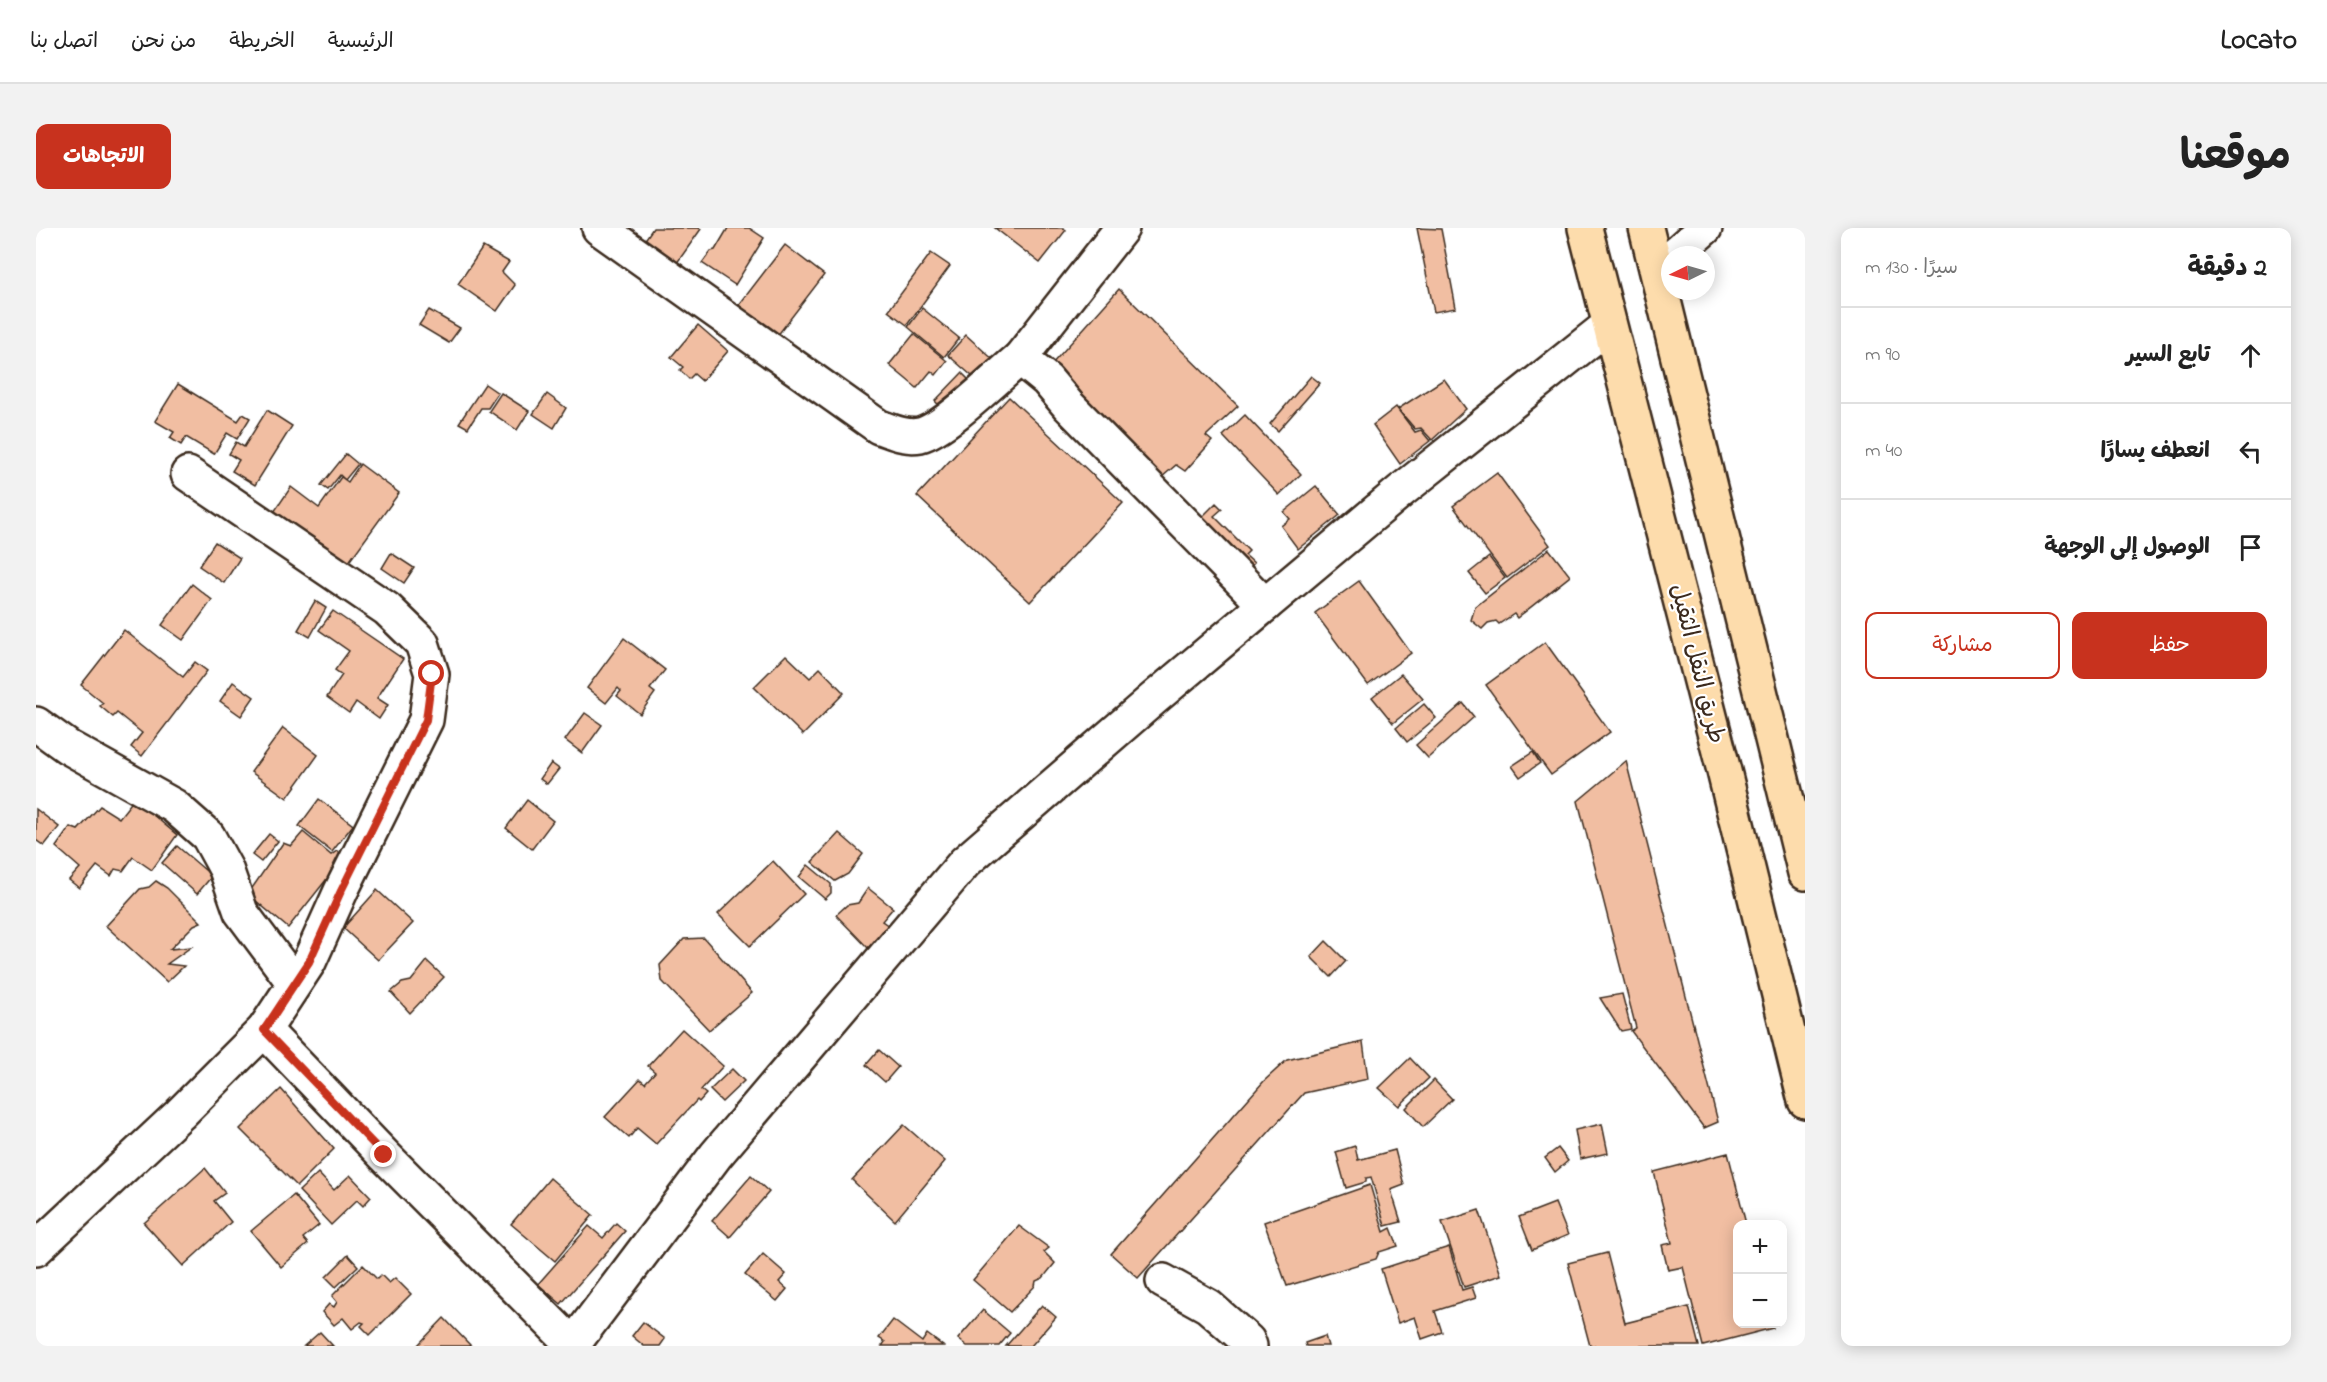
<!DOCTYPE html>
<html lang="ar">
<meta charset="utf-8">
<style>
body{margin:0;font-family:"Indie Flower","Playpen Sans Arabic",sans-serif;background:#f2f2f2;color:#222;direction:rtl}
.controls{position:absolute;right:18px;bottom:18px;display:grid;overflow:hidden;border-radius:12px;box-shadow:0 3px 15px #0003}
.controls button{width:54px;height:54px;display:grid;place-items:center;padding:0;border:0;border-bottom:2px solid #e0e0e0;background:#fff;color:#222;font:30px sans-serif}
.compass{position:absolute;left:1625px;top:18px;width:54px;height:54px;border-radius:50%;background:#fff;box-shadow:0 3px 15px #0003;rotate:265deg}
.stop{position:absolute;width:18px;height:18px;margin:-14px;border:4px solid #c8321e;border-radius:50%;background:#fff}
.stop.end{background:#c8321e;border-color:#fff;box-shadow:0 2px 6px #0008}
.list{margin:0;padding:0;list-style:none}
h2{display:flex;justify-content:space-between;align-items:center;height:78px;margin:0;padding:0 24px;font-size:26px}
h2 small{font-size:20px;font-weight:400;color:#767676}
.list li{display:grid;grid-template-columns:39px 1fr auto;gap:18px;align-items:center;box-sizing:border-box;height:96px;padding:0 24px;border-top:2px solid #e0e0e0}
.list b{display:block;font-size:22px;white-space:nowrap}
.list em{font-size:20px;font-style:normal;color:#767676}
.actions{display:flex;gap:12px;padding:18px 24px}
.actions a{flex:1;padding:14px 0;border:2px solid #c8321e;border-radius:12px;text-align:center;font-size:21px;color:#c8321e}
.actions .main{background:#c8321e;color:#fff}
.icon{flex:none;width:33px;height:33px;fill:none;stroke:currentColor;stroke-width:2;stroke-linecap:round;stroke-linejoin:round}
.map{position:relative;flex:none;width:1769px;height:1118px;overflow:hidden;direction:ltr;border-radius:12px}
header{display:flex;align-items:center;gap:36px;box-sizing:border-box;height:84px;padding:0 30px;background:#fff;border-bottom:2px solid #e0e0e0}
header strong{font-size:28px}
nav{display:flex;gap:33px;margin-inline-start:auto;font-size:21px}
.intro{display:flex;align-items:center;justify-content:space-between;box-sizing:border-box;height:144px;padding:0 36px}
h1{margin:0;font-size:42px}
.button{padding:15px 27px;border-radius:12px;background:#c8321e;color:#fff;font-size:21px;font-weight:700}
main{display:flex;gap:36px;padding:0 36px}
aside{flex:1;background:#fff;border-radius:12px;box-shadow:0 3px 15px #0003}
.map>svg:first-child{display:block}
.building{fill:#f1bea2;stroke:#3b2a1e;stroke-width:1.5}
.lines{fill:none;stroke-linecap:round;stroke-linejoin:round}
.minor-casing{stroke:#3b2a1e;stroke-width:38}
.highway-casing{stroke:#3b2a1e;stroke-width:38}
.minor{stroke:#fff;stroke-width:33}
.highway{stroke:#fddcac;stroke-width:33}
.route{stroke:#c8321e;stroke-width:8}
.labels{text-anchor:middle;dominant-baseline:central;stroke-width:4.5;stroke-linejoin:round;paint-order:stroke}
.street-label{font-size:24px;fill:#3b2a1e;stroke:#fff}
</style>
<header>
<strong>Locato</strong>
<nav><a>الرئيسية</a><a>الخريطة</a><a>من نحن</a><a>اتصل بنا</a></nav>
</header>
<div class="intro"><h1>موقعنا</h1><a class="button">الاتجاهات</a></div>
<main>
<aside>
<h2>2 دقيقة<small>سيرًا · 130 m</small></h2>
<ul class="list">
<li><svg class="icon" aria-label="ahead" viewBox="0 0 24 24"><path d="M12 20V5M6 11l6-6 6 6"/></svg><div><b>تابع السير</b></div><em>90 m</em></li>
<li><svg class="icon" aria-label="left" viewBox="0 0 24 24"><path d="M17 20v-9H6M10 6l-5 5 5 5"/></svg><div><b>انعطف يسارًا</b></div><em>40 m</em></li>
<li><svg class="icon" aria-label="arrive" viewBox="0 0 24 24"><path d="M6 21V4h12l-3 4 3 4H6"/></svg><div><b>الوصول إلى الوجهة</b></div></li>
</ul>
<div class="actions"><a class="main">حفظ</a><a>مشاركة</a></div>
</aside>
<div class="map">
<svg width="1769" height="1118" viewBox="0 0 1769 1118">
<rect width="100%" height="100%" fill="#fff"/>
<filter id="ink" filterUnits="userSpaceOnUse"><feTurbulence type="fractalNoise" baseFrequency=".0167" numOctaves="2"/><feDisplacementMap in="SourceGraphic" scale="12" xChannelSelector="R" yChannelSelector="G"/><feConvolveMatrix kernelMatrix="1 2 1 2 8 2 1 2 1" color-interpolation-filters="sRGB"/></filter>
<g filter="url(#ink)">
<!-- building -->
<g class="building">
<path d="M617,0H663L665,1L638,39L606,16Z"/>
<path d="M692,0H713L728,10L699,57L666,35L675,23L679,22Z"/>
<path d="M959,0H1027L1030,2L1004,35Z"/>
<path d="M1381,0L1405,1L1420,80L1398,84Z"/>
<path d="M749,17L788,47L738,112L699,82Z"/>
<path d="M447,19L473,34L466,44L479,57L461,83L422,56Z"/>
<path d="M895,25L914,38L871,97L852,83Z"/>
<path d="M1083,61L1202,178L1170,208L1176,213L1149,243L1140,237L1118,256L1015,137Z"/>
<path d="M886,80L923,110L908,129L872,99Z"/>
<path d="M393,82L424,100L413,115L383,97Z"/>
<path d="M662,97L692,123L666,153L658,146L653,151L644,142L647,139L635,129Z"/>
<path d="M878,106L911,133L900,147L895,143L881,160L853,137Z"/>
<path d="M930,107L961,135L944,155L912,127Z"/>
<path d="M926,145L936,155L908,183L899,173Z"/>
<path d="M1275,148L1284,155L1242,203L1234,196Z"/>
<path d="M1408,151L1430,181L1396,212L1385,200L1379,201L1362,181Z"/>
<path d="M142,156L202,193L207,186L214,190L201,211L191,205L178,226L150,209L145,217L134,210L138,204L119,193Z"/>
<path d="M449,156L462,165L452,180H445L432,200L423,195Z"/>
<path d="M465,165L493,183L481,202L453,183Z"/>
<path d="M511,166L530,180L518,200L497,186Z"/>
<path d="M973,169L1087,275L994,374L881,268Z"/>
<path d="M1360,179L1379,204L1385,202L1394,213L1364,236L1337,197Z"/>
<path d="M231,182L256,198L219,257L196,243L203,232L193,226L200,214L208,219Z"/>
<path d="M1209,187L1265,246L1243,267L1187,208Z"/>
<path d="M310,226L322,236L309,252L304,247L292,262L285,257Z"/>
<path d="M324,236L363,265L307,342L266,304L238,284L255,259L283,280L305,249L312,254Z"/>
<path d="M1461,245L1514,317L1471,350L1417,278Z"/>
<path d="M1280,258L1304,287L1262,321L1245,298L1254,291L1248,284Z"/>
<path d="M1180,275L1186,281L1178,288L1213,323L1209,327L1218,335L1210,344L1161,294Z"/>
<path d="M179,314L204,330L188,355L163,338Z"/>
<path d="M1513,321L1534,348L1481,390L1478,386L1463,396L1460,393L1452,395L1446,401L1435,392L1439,379Z"/>
<path d="M355,325L378,340L368,355L346,340Z"/>
<path d="M1453,329L1469,350L1449,365L1433,345Z"/>
<path d="M1323,353L1375,425L1332,457L1279,385Z"/>
<path d="M156,356L176,372L147,412L126,397Z"/>
<path d="M279,373L290,380L274,409L262,402Z"/>
<path d="M297,383L367,431L341,470L352,477L343,491L320,474L313,485L291,469L306,447L299,442L313,423L283,402Z"/>
<path d="M88,402L147,449L159,434L171,443L106,528L95,519L106,505L81,485L77,489L64,478L67,475L45,457Z"/>
<path d="M588,410L629,442L614,461L619,465L604,486L581,468L585,463L582,460L570,475L551,460Z"/>
<path d="M1509,414L1574,504L1515,547L1450,457Z"/>
<path d="M750,427L774,450L784,440L808,465L767,507L718,459Z"/>
<path d="M1365,446L1387,471L1357,495L1336,469Z"/>
<path d="M197,454L218,469L205,488L184,473Z"/>
<path d="M1427,475L1438,489L1392,530L1380,517Z"/>
<path d="M1388,476L1400,490L1371,514L1360,500Z"/>
<path d="M549,485L566,497L546,525L529,512Z"/>
<path d="M247,500L282,527L251,570L215,544Z"/>
<path d="M1497,524L1504,535L1484,549L1476,538Z"/>
<path d="M1590,533L1682,894L1668,900L1595,803L1600,800L1542,573Z"/>
<path d="M515,535L523,541L511,556L504,551Z"/>
<path d="M98,571L141,607L116,642L97,629L87,643L79,641L75,648L61,638L43,660L33,652L44,640L20,619L34,599L42,602L64,578L83,590Z"/>
<path d="M283,571L317,597L296,624L263,598Z"/>
<path d="M491,572L517,593L496,621L470,600Z"/>
<path d="M0,581L23,599L8,618L0,612Z"/>
<path d="M267,604L295,627L301,623L310,629L293,652H290L252,700L212,666L247,615L255,618Z"/>
<path d="M803,605L827,626L812,646L799,653L776,634Z"/>
<path d="M233,606L242,613L225,634L216,627Z"/>
<path d="M141,618L176,648L161,666L126,635Z"/>
<path d="M737,633L768,666L714,718L682,686Z"/>
<path d="M772,637L795,656V665L789,671L763,649Z"/>
<path d="M120,653L131,660L165,694L158,697L134,721L155,719L131,736L148,738L131,754L70,698L104,661L113,659Z"/>
<path d="M832,660L857,680L846,693L853,698L832,720L800,687L811,677L822,675Z"/>
<path d="M341,662L377,695L342,732L307,700Z"/>
<path d="M668,710L716,765L673,802L626,753L624,737L648,711Z"/>
<path d="M1290,713L1310,733L1295,749L1275,729Z"/>
<path d="M391,733L408,749L374,785L355,764L366,755L375,753Z"/>
<path d="M1586,766L1595,801L1585,803L1564,770Z"/>
<path d="M646,801L687,838L665,862L670,866L663,874L661,872L620,916L601,900L593,910L569,889L604,851L609,855L619,844L612,838Z"/>
<path d="M1327,814L1332,851L1268,865L1102,1050L1075,1026L1228,853L1251,832Z"/>
<path d="M843,822L862,839L849,854L830,837Z"/>
<path d="M1374,830L1393,850L1363,878L1343,860Z"/>
<path d="M696,841L708,853L686,874L674,862Z"/>
<path d="M1398,852L1416,871L1387,899L1370,880Z"/>
<path d="M245,861L298,921L261,958L204,901Z"/>
<path d="M1566,896L1572,925L1544,931L1539,902Z"/>
<path d="M868,897L909,933L859,993L816,952Z"/>
<path d="M1319,918L1322,932L1359,922L1368,957L1355,962L1365,994L1349,998L1335,949L1330,950V954L1310,960L1300,924Z"/>
<path d="M1522,920L1532,933L1519,944L1509,930Z"/>
<path d="M1692,925L1710,996H1702V1096H1736L1737,1100L1667,1118L1647,1039L1632,1042L1626,1017L1636,1015L1618,944Z"/>
<path d="M169,940L189,965L178,973L195,994L147,1038L108,995Z"/>
<path d="M282,945L298,962L314,947L335,969L327,978L321,972L295,997L263,963Z"/>
<path d="M715,948L733,964L694,1009L676,993Z"/>
<path d="M514,950L557,987L519,1033L475,996Z"/>
<path d="M1334,957L1348,1004L1355,1000L1362,1018L1343,1024L1340,1031L1251,1058L1228,994Z"/>
<path d="M258,967L283,997L267,1010L272,1016L245,1039L215,1003Z"/>
<path d="M1519,975L1532,1007L1496,1022L1483,989Z"/>
<path d="M1443,982L1465,1047L1428,1059L1406,994Z"/>
<path d="M580,995L589,1003L525,1076L502,1056L553,998L567,1010Z"/>
<path d="M983,998L1013,1020L1008,1024L1019,1035L1007,1050L1000,1053L999,1058L974,1084L937,1052Z"/>
<path d="M1413,1019L1426,1062L1436,1059L1440,1070L1399,1083L1406,1104L1386,1111L1379,1089L1362,1095L1345,1041Z"/>
<path d="M1571,1025L1589,1095L1653,1079L1663,1118H1554L1532,1035Z"/>
<path d="M727,1026L750,1046L743,1054L751,1061L741,1073L709,1047Z"/>
<path d="M312,1027L322,1038L300,1059L290,1049Z"/>
<path d="M327,1037L341,1051L345,1047L353,1055L359,1050L375,1066L334,1107L325,1098L328,1095L325,1094L316,1101L307,1090L298,1097L286,1084L293,1076L298,1079L301,1074L296,1068Z"/>
<path d="M1006,1077L1020,1089L995,1118H970Z"/>
<path d="M947,1082L974,1105L963,1118H931L922,1111Z"/>
<path d="M408,1090L435,1118H381Z"/>
<path d="M857,1092L886,1114L891,1106L907,1118H846L849,1114L843,1110Z"/>
<path d="M607,1094L629,1111L624,1118H608L596,1108Z"/>
<path d="M284,1104L297,1118H268Z"/>
<path d="M1289,1108L1292,1118H1270L1269,1115Z"/>
</g>
<g class="lines">
<!-- minor casing -->
<g class="minor-casing">
<g id="minor">
<path d="M563,0L843,199C856,203 869,210 884,207C909,201 962,148 984,130L1011,152L1032,177L1229,377"/>
<path d="M1638,27L1669,0"/>
<path d="M984,130L1086,0"/>
<path d="M0,496L32,519L138,578L172,608L190,641L205,684L258,755"/>
<path d="M228,802L348,927L537,1117"/>
<path d="M0,1021L144,886L228,802L273,734L305,663L390,492L396,446L386,415L351,381L152,246"/>
<path d="M1127,1053L1172,1078L1212,1113L1214,1118"/>
<path d="M536,1118L680,927L929,634L1116,472L1366,262L1573,97"/>
</g>
</g>
<!-- highway casing -->
<g class="highway-casing">
<g id="highway">
<path d="M1549,0L1687,539L1769,873"/>
<path d="M1610,0L1769,645"/>
</g>
</g>
<!-- minor -->
<use href="#minor" class="minor"/>
<!-- highway -->
<use href="#highway" class="highway"/>
</g>
</g>
<g class="lines" filter="url(#ink)">
<!-- route -->
<path class="route" d="M348,927L228,802L273,734L305,663L390,492L396,446"/>
</g>
<g class="labels">
<!-- street labels -->
<g class="street-label">
<text transform="translate(1660 436) rotate(76)">طريق النقل الثقيل</text>
</g>
</g>
</svg>
<div class="controls">
<button>+</button>
<button>−</button>
</div>
<svg class="compass" viewBox="-18 -18 36 36"><path d="M0-13l5 13h-10z" fill="#e53935"/><path d="M0 13l5-13h-10z" fill="#767676"/></svg>
<div class="stop" style="left:396px;top:446px"></div>
<div class="stop end" style="left:348px;top:927px"></div>
</div>
</main>
